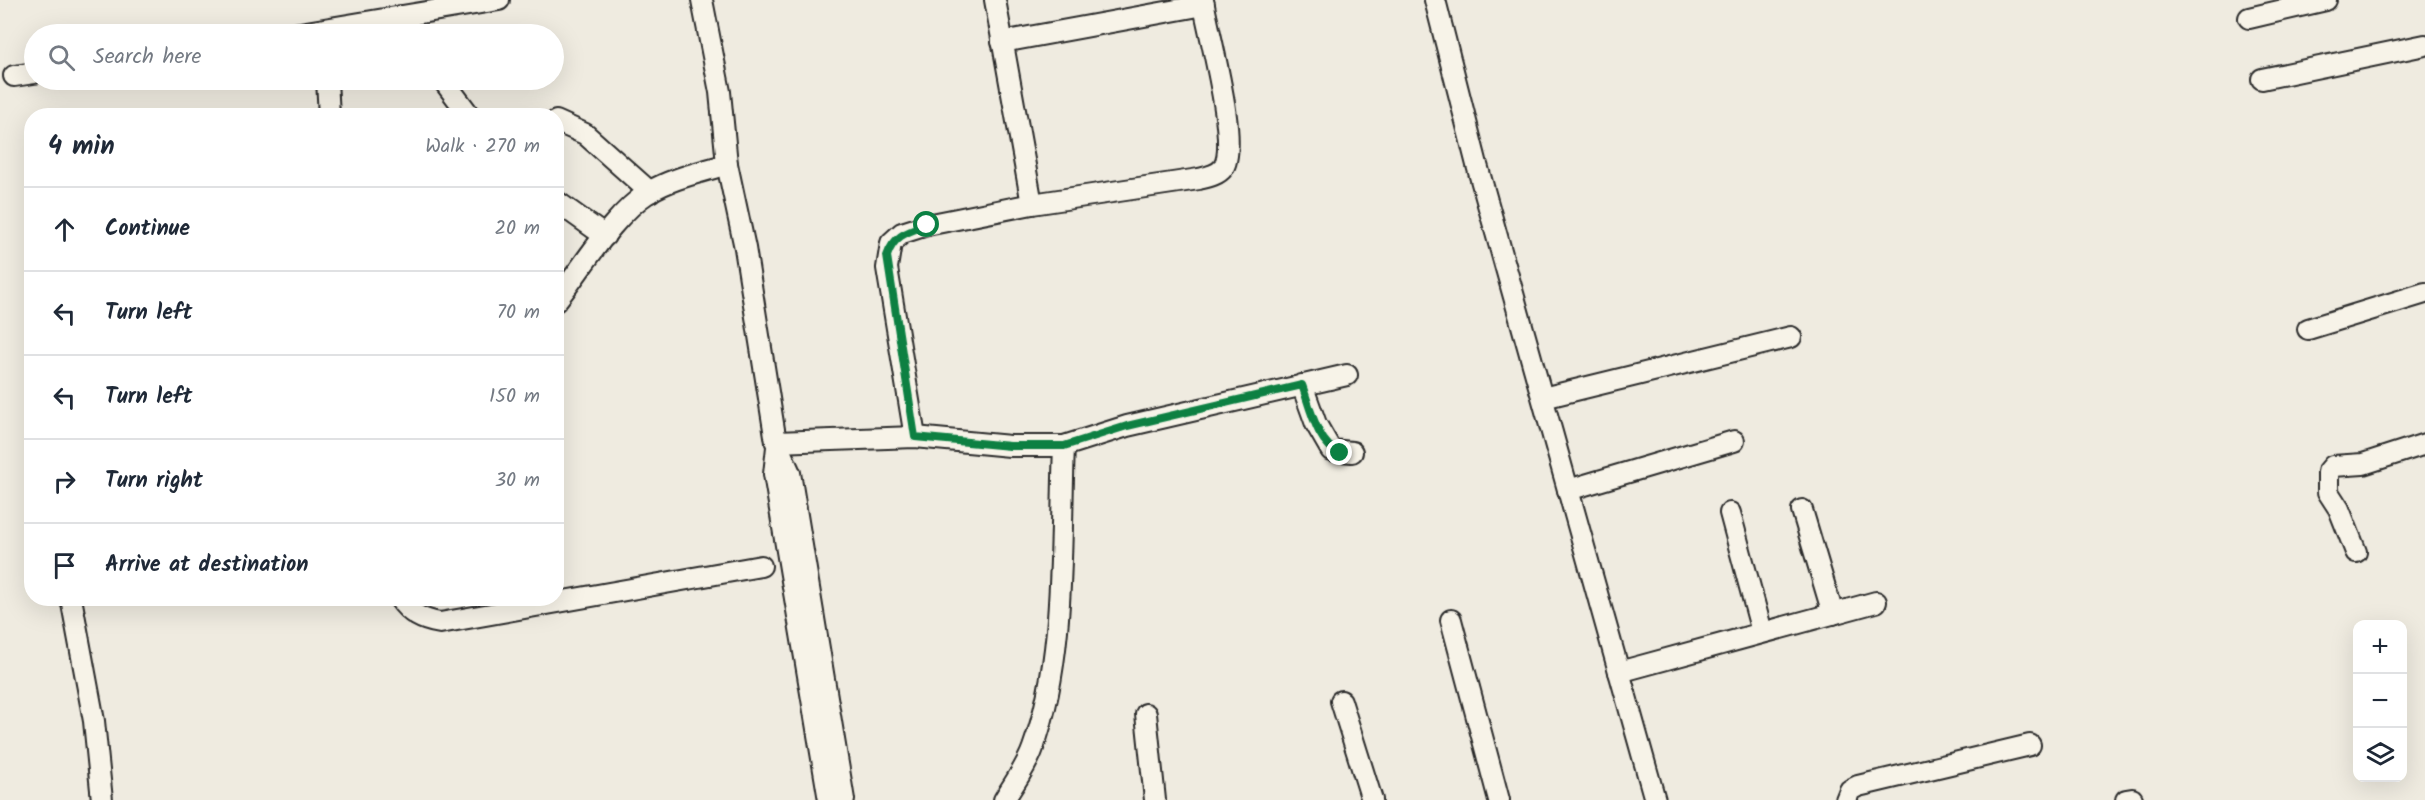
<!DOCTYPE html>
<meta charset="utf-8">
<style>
body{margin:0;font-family:Kalam,sans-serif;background:#f6f6f7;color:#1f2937}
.controls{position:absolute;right:18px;bottom:18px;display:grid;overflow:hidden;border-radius:12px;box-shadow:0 6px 24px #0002}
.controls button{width:54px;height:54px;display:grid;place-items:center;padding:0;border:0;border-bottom:2px solid #e0e1e3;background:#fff;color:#1f2937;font:30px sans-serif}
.stop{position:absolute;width:18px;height:18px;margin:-14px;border:4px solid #0b8043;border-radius:50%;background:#fff}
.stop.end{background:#0b8043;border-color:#fff;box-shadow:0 2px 6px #0008}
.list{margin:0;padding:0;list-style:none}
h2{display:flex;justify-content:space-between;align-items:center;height:78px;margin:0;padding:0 24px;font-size:26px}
h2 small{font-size:20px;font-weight:400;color:#747a83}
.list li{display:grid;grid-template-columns:39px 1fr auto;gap:18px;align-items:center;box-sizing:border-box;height:84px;padding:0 24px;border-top:2px solid #e0e1e3}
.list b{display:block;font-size:22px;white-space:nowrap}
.list em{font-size:20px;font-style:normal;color:#747a83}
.icon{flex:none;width:33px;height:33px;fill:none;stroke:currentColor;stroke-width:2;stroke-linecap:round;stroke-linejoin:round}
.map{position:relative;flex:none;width:2425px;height:800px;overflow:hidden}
.search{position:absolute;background:#fff;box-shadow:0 6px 24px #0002;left:24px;top:24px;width:540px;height:66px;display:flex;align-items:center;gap:15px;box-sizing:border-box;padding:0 21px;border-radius:33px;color:#747a83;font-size:22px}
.panel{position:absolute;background:#fff;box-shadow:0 6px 24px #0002;left:24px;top:108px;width:540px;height:498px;border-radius:24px}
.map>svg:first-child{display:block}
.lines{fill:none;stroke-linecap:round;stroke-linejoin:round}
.minor-casing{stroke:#2b2b2b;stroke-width:24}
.minor{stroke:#f7f3e8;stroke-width:20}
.route{stroke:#0b8043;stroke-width:8}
</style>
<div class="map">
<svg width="2425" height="800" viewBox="0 0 2425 800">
<rect width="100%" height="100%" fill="#efebe0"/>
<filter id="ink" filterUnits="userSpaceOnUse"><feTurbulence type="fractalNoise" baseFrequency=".0167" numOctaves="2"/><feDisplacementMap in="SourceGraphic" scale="12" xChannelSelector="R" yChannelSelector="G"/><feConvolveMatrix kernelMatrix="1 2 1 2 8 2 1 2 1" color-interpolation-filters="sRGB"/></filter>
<g filter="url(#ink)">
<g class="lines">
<!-- minor casing -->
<g class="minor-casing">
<g id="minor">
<path d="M702,0L720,92L727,164L745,248L776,442L790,473L844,800"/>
<path d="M995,0L1032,204"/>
<path d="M1435,0L1477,165L1655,800"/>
<path d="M401,16L413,34"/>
<path d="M2249,18L2326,0"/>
<path d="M294,34L499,0"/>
<path d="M1002,42L1204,5"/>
<path d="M14,76L34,73"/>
<path d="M2262,79L2425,45"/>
<path d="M327,80L329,116"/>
<path d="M443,80L470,116"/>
<path d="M556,121L585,134L650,192"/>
<path d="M556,201L605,236"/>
<path d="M556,301C584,266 612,216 649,192C672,178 702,172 727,164"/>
<path d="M2308,329L2425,293"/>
<path d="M1302,385L1316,424L1331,450L1352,452"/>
<path d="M1543,398L1791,337"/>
<path d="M915,437L887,268L891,243L902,233L927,225L1032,204L1199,179C1207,177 1218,175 1223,168C1240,144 1208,32 1203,0"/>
<path d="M776,442L915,437L1010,446H1064L1127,426L1347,375"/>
<path d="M777,447L774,474L829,800"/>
<path d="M1568,490L1734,441"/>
<path d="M1802,510L1833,614"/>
<path d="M1730,513L1762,632"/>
<path d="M2356,552L2339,509L2328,492V472L2333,466L2363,464L2425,444"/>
<path d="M71,598L94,721L102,800"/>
<path d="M399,598C410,614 422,620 440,623L761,566"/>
<path d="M1451,620L1499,800"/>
<path d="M1619,672L1876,602"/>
<path d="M1341,701L1372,800"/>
<path d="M1146,714L1155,800"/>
<path d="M1004,800C1014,783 1027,766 1033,748C1066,657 1060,543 1064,446"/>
<path d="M1846,800L1850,790L1858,786L2030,745"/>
<path d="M2126,800L2132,799"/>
</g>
</g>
<!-- minor -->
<use href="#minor" class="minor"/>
</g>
</g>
<g class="lines" filter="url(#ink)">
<!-- route -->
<path class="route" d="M927,225C907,232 894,235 887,256L915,437L1010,446H1064L1127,426L1302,385C1310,406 1317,445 1340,453"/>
</g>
</svg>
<div class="controls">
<button>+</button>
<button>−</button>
<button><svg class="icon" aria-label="layers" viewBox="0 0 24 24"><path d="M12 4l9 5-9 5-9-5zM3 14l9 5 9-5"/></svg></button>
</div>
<div class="stop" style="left:927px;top:225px"></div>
<div class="stop end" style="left:1340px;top:453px"></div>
<div class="search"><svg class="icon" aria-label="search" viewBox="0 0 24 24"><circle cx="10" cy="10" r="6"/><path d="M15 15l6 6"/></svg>Search here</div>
<section class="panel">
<h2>4 min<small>Walk · 270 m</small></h2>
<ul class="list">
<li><svg class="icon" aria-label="ahead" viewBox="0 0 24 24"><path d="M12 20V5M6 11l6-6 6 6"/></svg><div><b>Continue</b></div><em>20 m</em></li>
<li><svg class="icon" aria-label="left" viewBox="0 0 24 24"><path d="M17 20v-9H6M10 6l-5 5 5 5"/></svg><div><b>Turn left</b></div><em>70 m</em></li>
<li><svg class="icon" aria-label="left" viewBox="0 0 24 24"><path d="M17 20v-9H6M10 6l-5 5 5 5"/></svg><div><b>Turn left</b></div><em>150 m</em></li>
<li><svg class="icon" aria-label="right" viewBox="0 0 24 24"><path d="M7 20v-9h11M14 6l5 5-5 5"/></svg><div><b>Turn right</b></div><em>30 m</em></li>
<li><svg class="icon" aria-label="arrive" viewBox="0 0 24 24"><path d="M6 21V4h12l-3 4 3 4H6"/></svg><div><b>Arrive at destination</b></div></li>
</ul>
</section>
</div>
